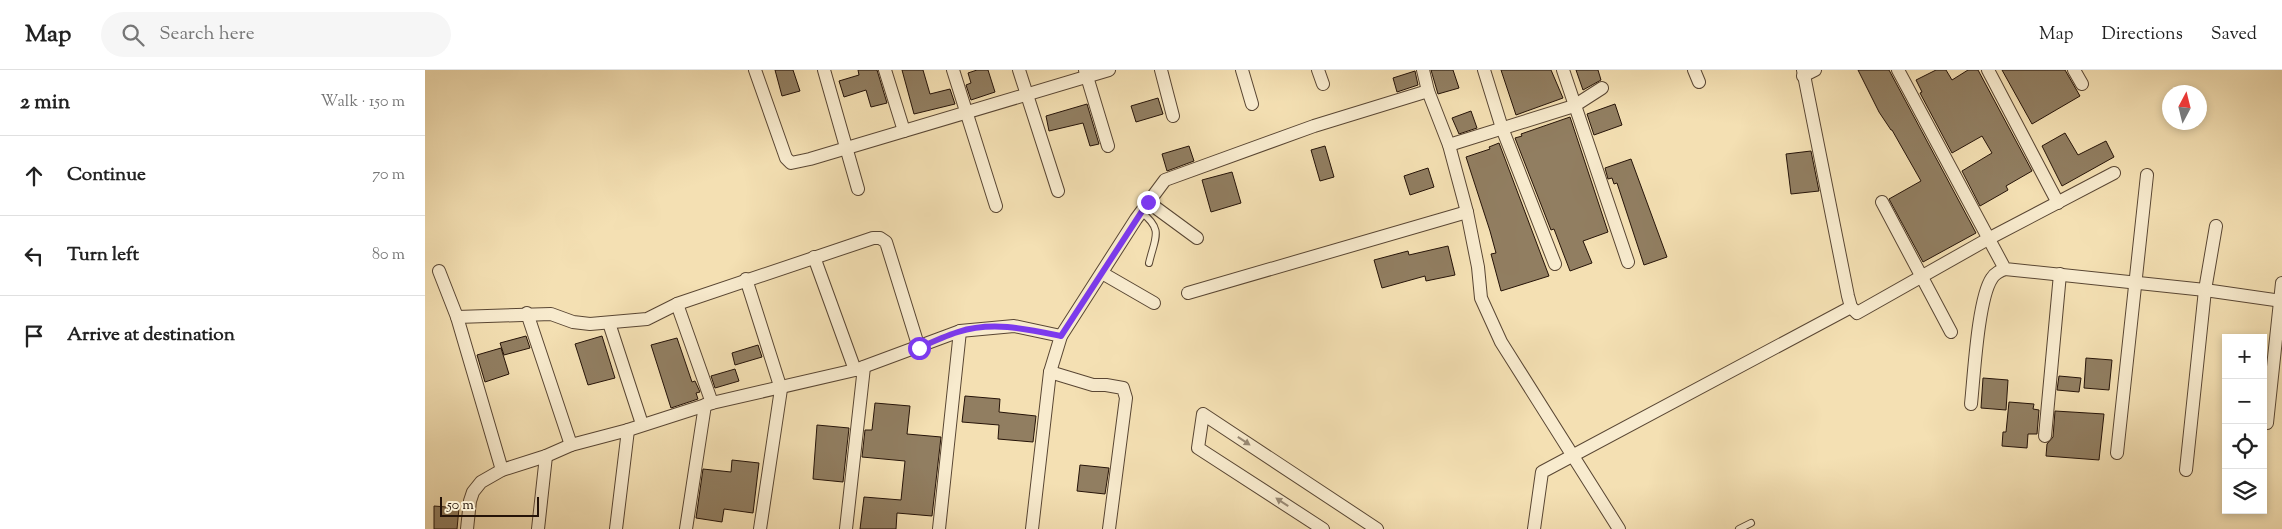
<!DOCTYPE html>
<meta charset="utf-8">
<style>
body{margin:0;font-family:"Sorts Mill Goudy",serif;background:#f6f6f6;color:#222}
.controls{position:absolute;right:15px;bottom:15px;display:grid;overflow:hidden;border-radius:0px;box-shadow:0 2px 8px #0003}
.controls button{width:45px;height:45px;display:grid;place-items:center;padding:0;border:0;border-bottom:1px solid #e0e0e0;background:#fff;color:#222;font:25px sans-serif}
.compass{position:absolute;left:1737px;top:15px;width:45px;height:45px;border-radius:50%;background:#fff;box-shadow:0 2px 8px #0003;rotate:7deg}
.scale{position:absolute;left:15px;bottom:12px;width:99px;box-sizing:border-box;padding-left:5px;border:2px solid #251308;border-top:0;font-size:14px;line-height:18px;white-space:nowrap;color:#251308;-webkit-text-stroke:4px #f8ebce;paint-order:stroke}
.stop{position:absolute;width:15px;height:15px;margin:-11px;border:4px solid #7c3aed;border-radius:50%;background:#fff}
.stop.end{background:#7c3aed;border-color:#fff;box-shadow:0 1px 5px #0008}
.list{margin:0;padding:0;list-style:none}
h2{display:flex;justify-content:space-between;align-items:center;height:65px;margin:0;padding:0 20px;font-size:21px}
h2 small{font-size:16px;font-weight:400;color:#767676}
.list li{display:grid;grid-template-columns:32px 1fr auto;gap:15px;align-items:center;box-sizing:border-box;height:80px;padding:0 20px;border-top:1px solid #e0e0e0}
.list b{display:block;font-size:19px;white-space:nowrap}
.list em{font-size:16px;font-style:normal;color:#767676}
.icon{flex:none;width:28px;height:28px;fill:none;stroke:currentColor;stroke-width:2;stroke-linecap:round;stroke-linejoin:round}
.map{position:relative;flex:none;width:1857px;height:459px;overflow:hidden}
header{display:flex;align-items:center;gap:30px;box-sizing:border-box;height:70px;padding:0 25px;background:#fff;border-bottom:1px solid #e0e0e0}
header strong{font-size:24px}
nav{display:flex;gap:28px;margin-inline-start:auto;font-size:18px}
.search{width:350px;height:45px;background:#f6f6f6;display:flex;align-items:center;gap:12px;box-sizing:border-box;padding:0 18px;border-radius:28px;color:#767676;font-size:19px}
main{display:flex}
aside{flex:1;background:#fff}
.map>svg:first-child{display:block}
.building{fill:#917e61;stroke:#251308}
.lines{fill:none;stroke-linecap:round;stroke-linejoin:round}
.service-casing{stroke:#594633;stroke-width:8}
.minor-casing{stroke:#594633;stroke-width:14}
.service{stroke:#f8ebce;stroke-width:6}
.minor{stroke:#f8ebce;stroke-width:12}
.oneway{fill:#998a75}
.route{stroke:#7c3aed;stroke-width:6}
</style>
<header>
<strong>Map</strong>
<div class="search"><svg class="icon" aria-label="search" viewBox="0 0 24 24"><circle cx="10" cy="10" r="6"/><path d="M15 15l6 6"/></svg>Search here</div>
<nav><a>Map</a><a>Directions</a><a>Saved</a></nav>
</header>
<main>
<aside>
<h2>2 min<small>Walk · 150 m</small></h2>
<ul class="list">
<li><svg class="icon" aria-label="ahead" viewBox="0 0 24 24"><path d="M12 20V5M6 11l6-6 6 6"/></svg><div><b>Continue</b></div><em>70 m</em></li>
<li><svg class="icon" aria-label="left" viewBox="0 0 24 24"><path d="M17 20v-9H6M10 6l-5 5 5 5"/></svg><div><b>Turn left</b></div><em>80 m</em></li>
<li><svg class="icon" aria-label="arrive" viewBox="0 0 24 24"><path d="M6 21V4h12l-3 4 3 4H6"/></svg><div><b>Arrive at destination</b></div></li>
</ul>
</aside>
<div class="map">
<svg width="1857" height="459" viewBox="0 0 1857 459">
<rect width="100%" height="100%" fill="#f4e0b3"/>
<filter id="stains"><feTurbulence type="fractalNoise" baseFrequency=".004" numOctaves="4"/><feColorMatrix values="0 0 0 0 .2 0 0 0 0 .09 0 0 0 0 .02 0 0 0 .5 -.17"/></filter>
<radialGradient id="worn" r=".72"><stop offset=".6" stop-color="#630" stop-opacity="0"/><stop offset="1" stop-color="#630" stop-opacity=".3"/></radialGradient>
<!-- building -->
<g class="building">
<path d="M350,0H368L375,21L357,26Z"/>
<path d="M433,0H452L462,33L446,37L441,20L419,27L414,11L434,5Z"/>
<path d="M477,0H498L505,24L525,19L530,34L489,44Z"/>
<path d="M552,0H563L570,22L546,30L541,15L546,13L543,3Z"/>
<path d="M1006,0H1028L1034,18L1013,24Z"/>
<path d="M1076,0H1126L1138,28L1091,45Z"/>
<path d="M1151,0H1173L1176,10L1158,20Z"/>
<path d="M1433,0H1464L1551,163L1498,192L1464,129L1496,111L1467,60H1466L1454,42Z"/>
<path d="M1511,0H1521L1527,10L1543,0H1553L1607,101L1581,116L1583,120L1555,136L1537,101L1567,83L1557,66L1527,83L1495,23L1497,22L1491,10Z"/>
<path d="M1577,0H1640L1655,26L1607,54Z"/>
<path d="M990,1L993,15L972,22L968,8Z"/>
<path d="M733,28L738,44L711,52L706,36Z"/>
<path d="M662,34L674,74L665,76L658,53L624,61L621,46Z"/>
<path d="M1190,34L1197,55L1169,65L1162,44Z"/>
<path d="M1046,41L1052,58L1034,64L1027,48Z"/>
<path d="M1145,47L1183,162L1158,171L1167,193L1145,201L1129,159L1126,160L1090,68L1097,66L1096,64Z"/>
<path d="M1640,63L1653,85L1681,71L1689,87L1637,116L1617,76Z"/>
<path d="M1074,73L1124,206L1076,221L1066,184L1071,183L1065,161L1041,87L1065,79L1064,77Z"/>
<path d="M764,76L769,91L742,101L737,84Z"/>
<path d="M900,76L909,107L895,111L886,80Z"/>
<path d="M1386,81L1394,121L1366,124L1361,84Z"/>
<path d="M1206,89L1242,187L1219,195L1192,113L1189,114L1187,108L1183,109L1180,98Z"/>
<path d="M1003,98L1009,117L985,125L979,106Z"/>
<path d="M807,102L816,133L786,142L777,110Z"/>
<path d="M1023,176L1030,205L1001,211L1000,206L957,218L949,190L983,181L984,185Z"/>
<path d="M101,266L105,278L79,285L75,273Z"/>
<path d="M177,266L190,308L163,315L150,274Z"/>
<path d="M252,268L267,312L270,311L275,322L271,323L273,329L246,338L226,275Z"/>
<path d="M333,275L337,287L310,295L307,283Z"/>
<path d="M76,278L84,304L60,312L52,285Z"/>
<path d="M1661,288L1687,290L1684,320L1659,318Z"/>
<path d="M310,299L314,311L290,318L286,306Z"/>
<path d="M1634,306L1656,308L1654,322L1632,320Z"/>
<path d="M1558,308L1583,310L1581,340L1556,338Z"/>
<path d="M540,326L575,329L574,342L611,346L608,372L573,369L574,355L537,352Z"/>
<path d="M1584,332L1609,334L1608,339L1614,340L1612,364H1603L1602,378L1577,376L1578,362H1581Z"/>
<path d="M450,333L485,336L482,364L516,367L507,446L472,443L471,459H435L439,427L476,430L480,391L437,387L440,360H447Z"/>
<path d="M1630,341L1679,344L1674,390L1621,386L1622,374L1628,367Z"/>
<path d="M392,355L424,358L418,412L388,409Z"/>
<path d="M307,390L334,393L328,443L299,439L297,452L271,448L278,399L306,402Z"/>
<path d="M655,395L684,398L680,424L652,421Z"/>
<path d="M9,436L34,438L32,459H9Z"/>
</g>
<g class="lines">
<!-- service casing -->
<g class="service-casing">
<g id="service">
<path d="M716,142C739,160 730,167 724,193"/>
<path d="M1314,459L1326,453"/>
</g>
</g>
<!-- minor casing -->
<g class="minor-casing">
<g id="minor">
<path d="M330,0L361,88L366,93L385,89L684,0"/>
<path d="M399,0L433,119"/>
<path d="M460,0L479,61"/>
<path d="M528,0L571,136"/>
<path d="M594,0L633,121"/>
<path d="M660,0L683,76"/>
<path d="M736,0L748,46"/>
<path d="M817,0L827,34"/>
<path d="M893,0L898,14"/>
<path d="M998,0L1003,21L1024,75L1042,142L1053,197L1056,228L1076,272L1194,459"/>
<path d="M1059,0L1077,58L1130,194"/>
<path d="M1138,0L1203,192"/>
<path d="M1269,0L1274,12"/>
<path d="M1378,0L1423,226L1426,237L1432,243L1563,169L1689,103"/>
<path d="M1473,0L1580,199L1780,220L1857,231"/>
<path d="M1563,0L1633,133"/>
<path d="M1649,0L1657,14"/>
<path d="M1378,6L1390,0"/>
<path d="M1024,75L1149,36L1177,18"/>
<path d="M723,132L772,168"/>
<path d="M1457,132L1526,262"/>
<path d="M389,187L430,300"/>
<path d="M14,201L32,247L77,400"/>
<path d="M677,203L729,233"/>
<path d="M321,209L356,319L335,459"/>
<path d="M763,223L1042,142"/>
<path d="M252,234L287,333"/>
<path d="M102,243L146,375"/>
<path d="M32,247L126,244L148,252L165,254L222,249L252,234L448,168H455L461,172L494,278"/>
<path d="M184,253L217,354"/>
<path d="M625,302L668,315H681L698,318L701,328L684,459"/>
<path d="M1546,334C1549,306 1553,228 1567,208C1570,203 1575,201 1580,199"/>
<path d="M1842,353L1857,213"/>
<path d="M1620,366L1635,204"/>
<path d="M1692,383L1722,105"/>
<path d="M1761,400L1780,220L1791,156"/>
<path d="M42,459L45,431L48,422L56,412L77,400L121,386L146,375L203,360L287,333L430,300L535,261L589,256L636,266"/>
<path d="M113,459L121,386"/>
<path d="M191,459L203,360"/>
<path d="M261,459L280,335"/>
<path d="M421,459L439,297"/>
<path d="M514,459L535,261"/>
<path d="M607,459L625,302L636,266L711,149L740,110L889,56L1003,21"/>
<path d="M898,459L773,378L778,344L952,459"/>
<path d="M1109,459L1117,402L1426,237"/>
</g>
</g>
<!-- service -->
<use href="#service" class="service"/>
<!-- minor -->
<use href="#minor" class="minor"/>
</g>
<!-- one-way arrows -->
<defs><path id="oneway-solid" d="M-6-.8H1V-3.2L6.5 0L1 3.2V.8H-6Z" transform="scale(1.25)"/></defs>
<g class="oneway">
<use href="#oneway-solid" transform="translate(819 371) rotate(34)"/>
<use href="#oneway-solid" transform="translate(857 432) rotate(-147)"/>
</g>
<g class="lines">
<!-- route -->
<path class="route" d="M494,278C507,272 520,266 533,262C567,251 602,259 636,266L723,132"/>
</g>
<rect width="100%" height="100%" filter="url(#stains)"/>
<rect width="100%" height="100%" fill="url(#worn)"/>
</svg>
<div class="controls">
<button>+</button>
<button>−</button>
<button><svg class="icon" aria-label="locate" viewBox="0 0 24 24"><circle cx="12" cy="12" r="6"/><path d="M12 2v4M12 18v4M2 12h4M18 12h4"/></svg></button>
<button><svg class="icon" aria-label="layers" viewBox="0 0 24 24"><path d="M12 4l9 5-9 5-9-5zM3 14l9 5 9-5"/></svg></button>
</div>
<svg class="compass" viewBox="-18 -18 36 36"><path d="M0-13l5 13h-10z" fill="#e53935"/><path d="M0 13l5-13h-10z" fill="#767676"/></svg>
<div class="scale">50 m</div>
<div class="stop" style="left:494px;top:278px"></div>
<div class="stop end" style="left:723px;top:132px"></div>
</div>
</main>
